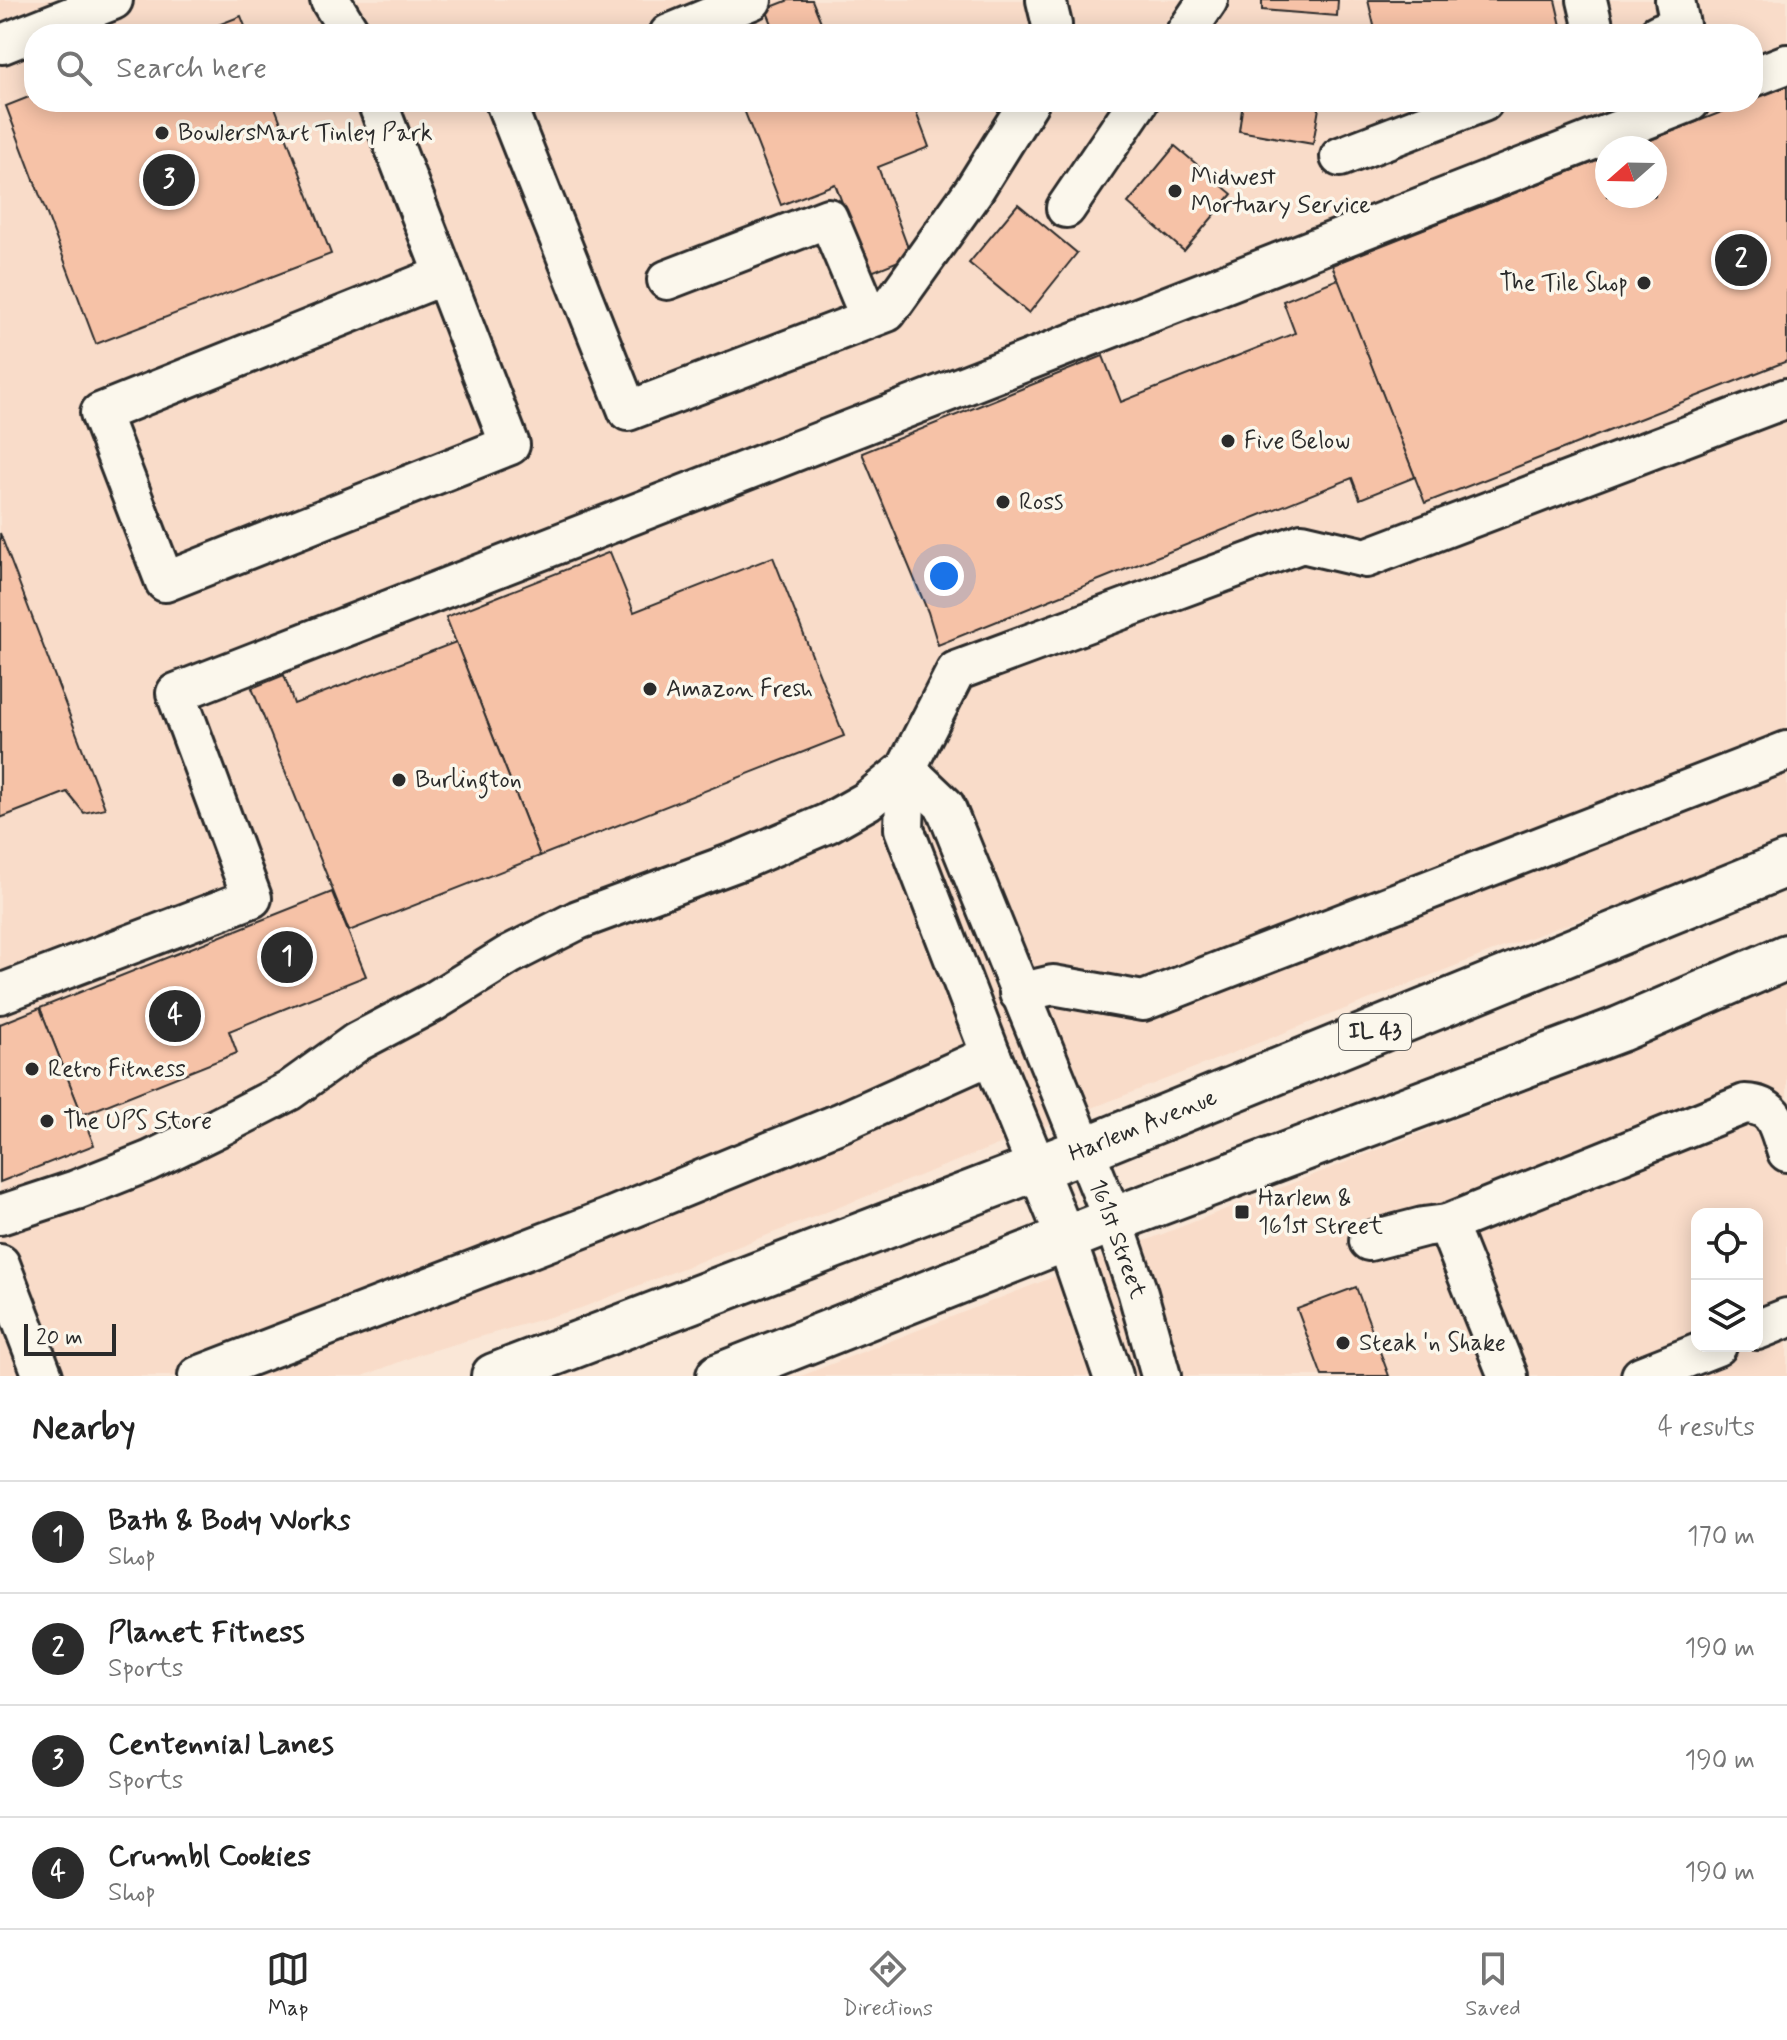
<!DOCTYPE html>
<style>
body{margin:0;font-family:Mynerve,sans-serif;background:#f2f2f2;color:#222}
.controls{position:absolute;right:24px;bottom:24px;display:grid;overflow:hidden;border-radius:16px;box-shadow:0 4px 20px #0003}
.controls button{width:72px;height:72px;display:grid;place-items:center;padding:0;border:0;border-bottom:2px solid #e0e0e0;background:#fff;color:#222;font:40px sans-serif}
.compass{position:absolute;left:1595px;top:136px;width:72px;height:72px;border-radius:50%;background:#fff;box-shadow:0 4px 20px #0003;rotate:250deg}
.scale{position:absolute;left:24px;bottom:20px;width:92px;box-sizing:border-box;padding-left:8px;border:4px solid #2b2b2b;border-top:0;font-size:22px;line-height:28px;white-space:nowrap;color:#2b2b2b;-webkit-text-stroke:6px #fbf7ec;paint-order:stroke}
.you{position:absolute;left:944px;top:576px;width:28px;height:28px;margin:-20px;border:6px solid #fff;border-radius:50%;background:#1a73e8;box-shadow:0 0 0 12px #1a73e833}
.badge{display:grid;place-items:center;width:52px;height:52px;border-radius:50%;background:#2b2b2b;color:#fff;font-size:26px;font-weight:700}
.pin{position:absolute;translate:-50% -50%;border:4px solid #fff;box-shadow:0 2px 8px #0006}
.list{margin:0;padding:0;list-style:none}
h2{display:flex;justify-content:space-between;align-items:center;height:104px;margin:0;padding:0 32px;font-size:34px}
h2 small{font-size:26px;font-weight:400;color:#767676}
.list li{display:grid;grid-template-columns:52px 1fr auto;gap:24px;align-items:center;box-sizing:border-box;height:112px;padding:0 32px;border-top:2px solid #e0e0e0}
.list b{display:block;font-size:30px;white-space:nowrap}
.list p{margin:0;font-size:26px;white-space:nowrap;color:#767676}
.list em{font-size:26px;font-style:normal;color:#767676}
.icon{flex:none;width:44px;height:44px;fill:none;stroke:currentColor;stroke-width:2;stroke-linecap:round;stroke-linejoin:round}
.map{position:relative;flex:none;width:1787px;height:1376px;overflow:hidden}
.search{position:absolute;background:#fff;box-shadow:0 4px 20px #0003;left:24px;right:24px;top:24px;height:88px;display:flex;align-items:center;gap:20px;box-sizing:border-box;padding:0 28px;border-radius:32px;color:#767676;font-size:30px}
.sheet{height:552px;background:#fff}
nav{display:flex;justify-content:space-around;align-items:center;box-sizing:border-box;height:112px;border-top:2px solid #e0e0e0;background:#fff;font-size:22px;color:#767676}
nav a{display:grid;justify-items:center;gap:4px}
nav .on{color:#2b2b2b}
.map>svg:first-child{display:block}
.built{fill:#f9dcc9;fill-rule:evenodd}
.building{fill:#f6c2a7;stroke:#2b2b2b;stroke-width:2}
.lines{fill:none;stroke-linecap:round;stroke-linejoin:round}
.minor-casing{stroke:#2b2b2b;stroke-width:44}
.major-casing{stroke:#2b2b2b;stroke-width:50}
.minor{stroke:#fbf7ec;stroke-width:38}
.major{stroke:#fbf7ec;stroke-width:44}
.poi-dot{fill:#2b2b2b;stroke:#fbf7ec;stroke-width:3}
.labels{text-anchor:middle;dominant-baseline:central;stroke-width:7;stroke-linejoin:round;paint-order:stroke}
.shield{fill:#fbf7ec;stroke:#696865;stroke-width:2}
.shield-label{font-size:22px;font-weight:bold;fill:#2b2b2b}
.poi-label{font-size:24px;fill:#2b2b2b;stroke:#fbf7ec;text-anchor:start}
.street-label{font-size:24px;fill:#2b2b2b;stroke:#fbf7ec}
</style>
<div class="map">
<svg width="1787" height="1376" viewBox="0 0 1787 1376">
<rect width="100%" height="100%" fill="#fae7d7"/>
<filter id="ink" filterUnits="userSpaceOnUse"><feTurbulence type="fractalNoise" baseFrequency=".0125" numOctaves="2"/><feDisplacementMap in="SourceGraphic" scale="16" xChannelSelector="R" yChannelSelector="G"/><feConvolveMatrix kernelMatrix="1 2 1 2 8 2 1 2 1" color-interpolation-filters="sRGB"/></filter>
<g filter="url(#ink)">
<!-- built -->
<g class="built">
<path d="M0,0H1787V845L1493,951L581,1308L420,1354L363,1376H0ZM34,34H1753V102H34ZM1607,148H1655V196H1607Z"/>
<path d="M1787,979V1376H801L1680,1031ZM1697,1214H1757V1346H1697Z"/>
</g>
<!-- building -->
<g class="building">
<path d="M789,0H812L826,34H776L766,9Z"/>
<path d="M1262,0H1338L1337,16L1262,10Z"/>
<path d="M1368,0H1555L1563,34H1376Z"/>
<path d="M241,16L248,34H195Z"/>
<path d="M1787,86V361L1425,503L1332,265L1607,157V196H1655V148H1630L1747,102H1753V99Z"/>
<path d="M34,95V102H273L331,254L96,344L6,106Z"/>
<path d="M741,102H919L913,104L929,147L878,167L911,256L869,273L835,184L781,205Z"/>
<path d="M1243,102H1320L1313,144L1239,131Z"/>
<path d="M1175,146L1232,194L1184,251L1128,203Z"/>
<path d="M1018,204L1077,253L1029,313L969,263Z"/>
<path d="M1338,279L1415,477L1360,499L1352,478L938,645L928,612L862,453L1103,356L1121,402L1295,333L1283,301Z"/>
<path d="M0,533L105,808L84,813L67,792L0,818Z"/>
<path d="M610,552L634,612L773,557L844,736L540,856L446,617Z"/>
<path d="M456,642L540,856L349,931L252,688L284,675L294,704Z"/>
<path d="M332,892L366,976L229,1031L237,1053L82,1115L40,1008Z"/>
<path d="M40,1008L94,1145L0,1182V1024Z"/>
<path d="M1356,1287L1389,1376H1322L1297,1309Z"/>
</g>
<g class="lines">
<!-- minor casing -->
<g class="minor-casing">
<g id="minor">
<path d="M330,0L351,34"/>
<path d="M1046,0L1052,25L1050,34"/>
<path d="M1587,0L1595,34"/>
<path d="M669,34L752,0"/>
<path d="M1185,34L1208,0"/>
<path d="M1658,34L1680,25L1675,0"/>
<path d="M2,44L113,0"/>
<path d="M1753,77L1787,64"/>
<path d="M377,102L510,445L165,582L100,413L444,275"/>
<path d="M505,102L628,411L887,312L974,190L1029,102"/>
<path d="M1340,157L1483,102"/>
<path d="M1066,208L1138,102"/>
<path d="M667,280L828,218L870,318"/>
<path d="M906,769L945,806L1113,1220L1137,1290L1161,1376"/>
<path d="M906,769L904,829L991,1055L1066,1239L1113,1376"/>
<path d="M1019,993L1053,985L1143,1001L1787,751"/>
<path d="M0,994L252,898L176,693L1690,102"/>
<path d="M0,1215L76,1190L149,1161L219,1127L289,1091L357,1042L433,1002L509,955L578,920L744,859L828,823L867,801L906,769L956,671L1302,543L1366,558L1787,398"/>
<path d="M1369,1241L1423,1227L1447,1224"/>
<path d="M0,1264L43,1376"/>
<path d="M1757,1330L1787,1318"/>
<path d="M198,1376L604,1220L842,1122L991,1055"/>
<path d="M1508,1376L1447,1224L1745,1104C1777,1105 1778,1127 1787,1152"/>
<path d="M1641,1376L1717,1346"/>
</g>
</g>
<!-- major casing -->
<g class="major-casing">
<g id="major">
<path d="M494,1376L1084,1150L1787,864"/>
<path d="M719,1376L1113,1220L1620,1029L1787,957"/>
</g>
</g>
<!-- minor -->
<use href="#minor" class="minor"/>
<!-- major -->
<use href="#major" class="major"/>
</g>
</g>
<!-- markers -->
<g class="poi-dot">
<circle cx="162" cy="133" r="8"/>
<circle cx="1175" cy="191" r="8"/>
<circle cx="1644" cy="283" r="8"/>
<circle cx="1228" cy="441" r="8"/>
<circle cx="1003" cy="502" r="8"/>
<circle cx="650" cy="689" r="8"/>
<circle cx="399" cy="780" r="8"/>
<circle cx="32" cy="1069" r="8"/>
<circle cx="47" cy="1121" r="8"/>
<rect x="1234" y="1204" width="16" height="16" rx="4"/>
<circle cx="1343" cy="1343" r="8"/>
</g>
<g class="labels">
<!-- shield labels -->
<rect class="shield" x="1339" y="1014" width="72" height="36" rx="6"/>
<g class="shield-label">
<text x="1375" y="1032">IL 43</text>
</g>
<!-- poi labels -->
<g class="poi-label">
<text x="178" y="133">BowlersMart Tinley Park</text>
<text x="1191" y="177">Midwest<tspan x="1191" dy="28">Mortuary Service</tspan></text>
<text x="1628" y="283" text-anchor="end">The Tile Shop</text>
<text x="1244" y="441">Five Below</text>
<text x="1019" y="502">Ross</text>
<text x="666" y="689">Amazon Fresh</text>
<text x="415" y="780">Burlington</text>
<text x="48" y="1069">Retro Fitness</text>
<text x="63" y="1121">The UPS Store</text>
<text x="1258" y="1198">Harlem &amp;<tspan x="1258" dy="28">161st Street</tspan></text>
<text x="1359" y="1343">Steak 'n Shake</text>
</g>
<!-- street labels -->
<g class="street-label">
<text transform="translate(1143 1126) rotate(-22)">Harlem Avenue</text>
<text transform="translate(1117 1239) rotate(70)">161st Street</text>
</g>
</g>
</svg>
<div class="controls">
<button><svg class="icon" aria-label="locate" viewBox="0 0 24 24"><circle cx="12" cy="12" r="6"/><path d="M12 2v4M12 18v4M2 12h4M18 12h4"/></svg></button>
<button><svg class="icon" aria-label="layers" viewBox="0 0 24 24"><path d="M12 4l9 5-9 5-9-5zM3 14l9 5 9-5"/></svg></button>
</div>
<svg class="compass" viewBox="-18 -18 36 36"><path d="M0-13l5 13h-10z" fill="#e53935"/><path d="M0 13l5-13h-10z" fill="#767676"/></svg>
<div class="scale">20 m</div>
<div class="you"></div>
<div class="pin badge" style="left:287px;top:957px">1</div>
<div class="pin badge" style="left:1741px;top:260px">2</div>
<div class="pin badge" style="left:169px;top:180px">3</div>
<div class="pin badge" style="left:175px;top:1016px">4</div>
<div class="search"><svg class="icon" aria-label="search" viewBox="0 0 24 24"><circle cx="10" cy="10" r="6"/><path d="M15 15l6 6"/></svg>Search here</div>
</div>
<section class="sheet">
<h2>Nearby<small>4 results</small></h2>
<ul class="list">
<li><span class="badge">1</span><div><b>Bath &amp; Body Works</b><p>Shop</p></div><em>170 m</em></li>
<li><span class="badge">2</span><div><b>Planet Fitness</b><p>Sports</p></div><em>190 m</em></li>
<li><span class="badge">3</span><div><b>Centennial Lanes</b><p>Sports</p></div><em>190 m</em></li>
<li><span class="badge">4</span><div><b>Crumbl Cookies</b><p>Shop</p></div><em>190 m</em></li>
</ul>
</section>
<nav>
<a class="on"><svg class="icon" aria-label="map" viewBox="0 0 24 24"><path d="M3 6l6-2 6 2 6-2v14l-6 2-6-2-6 2zM9 4v14M15 6v14"/></svg>Map</a>
<a><svg class="icon" aria-label="directions" viewBox="0 0 24 24"><path d="M12 3l9 9-9 9-9-9zM9 14v-3h6M13 9l2 2-2 2"/></svg>Directions</a>
<a><svg class="icon" aria-label="saved" viewBox="0 0 24 24"><path d="M7 4h10v16l-5-4-5 4z"/></svg>Saved</a>
</nav>
